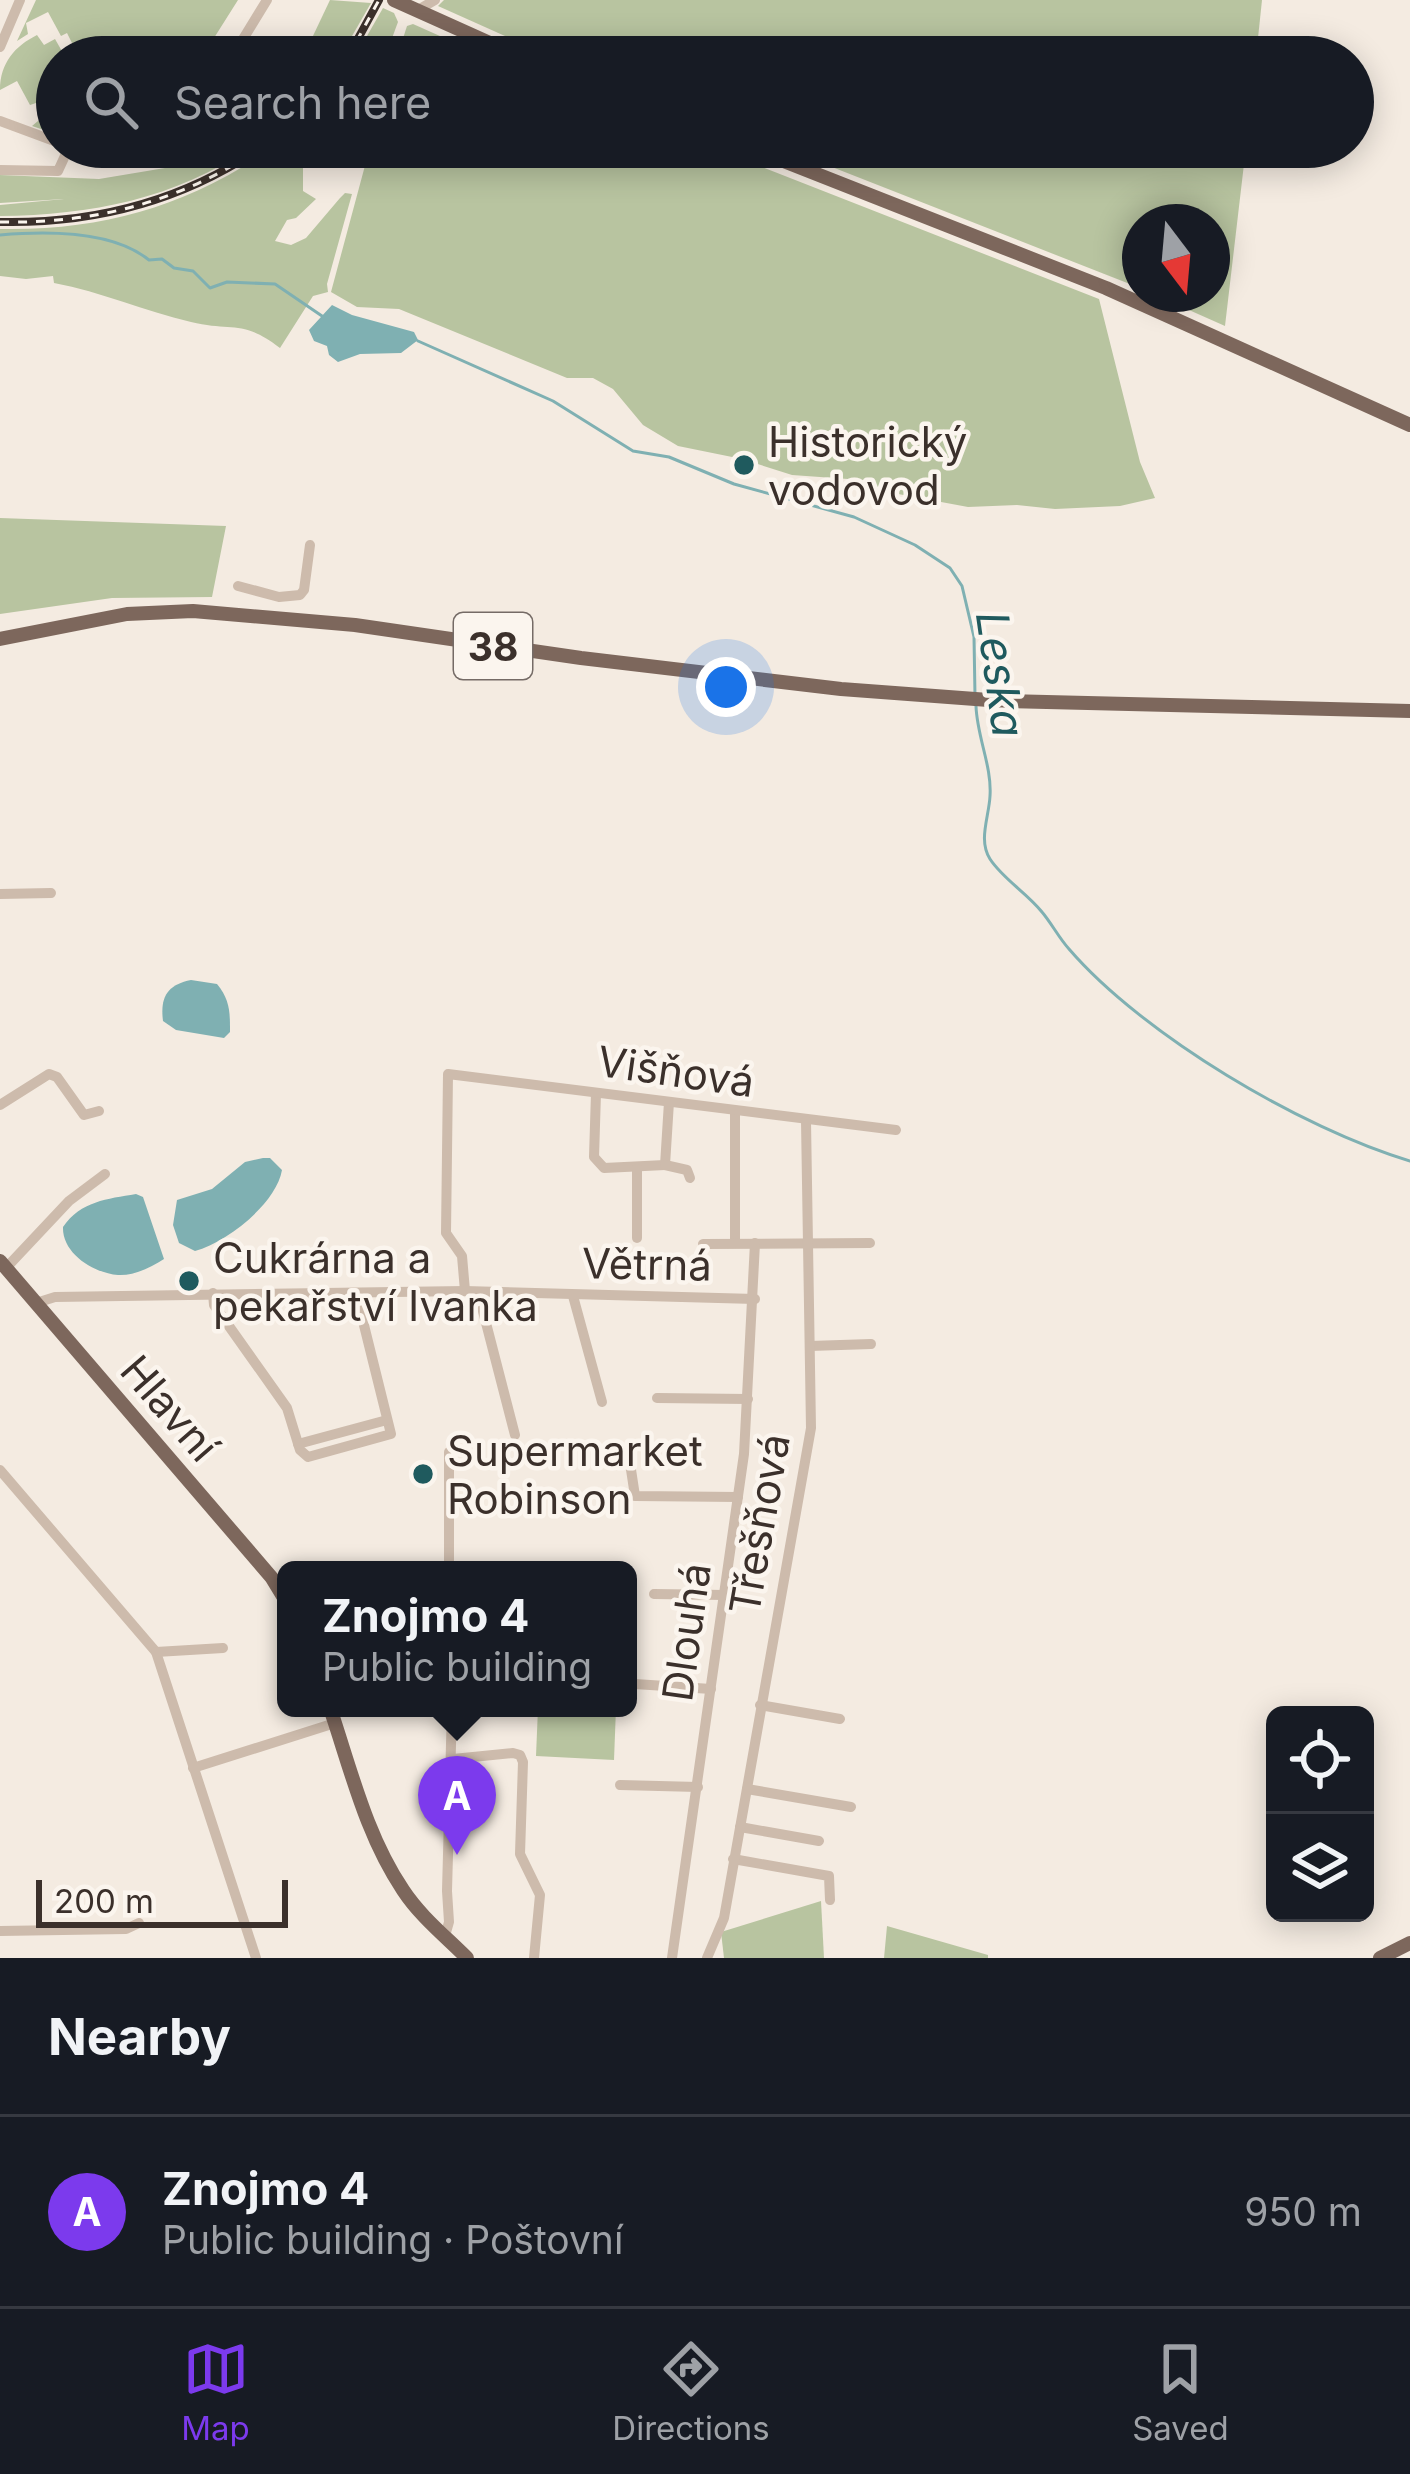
<!DOCTYPE html>
<meta charset="utf-8">
<style>
body{margin:0;font-family:Inter,sans-serif;background:#20242c;color:#f1f3f6}
.controls{position:absolute;right:36px;bottom:36px;display:grid;overflow:hidden;border-radius:18px;box-shadow:0 6px 30px #0003}
.controls button{width:108px;height:108px;display:grid;place-items:center;padding:0;border:0;border-bottom:3px solid #363941;background:#171b24;color:#f1f3f6;font:60px sans-serif}
.compass{position:absolute;left:1122px;top:204px;width:108px;height:108px;border-radius:50%;background:#171b24;box-shadow:0 6px 30px #0003;rotate:164deg}
.scale{position:absolute;left:36px;bottom:30px;width:252px;box-sizing:border-box;padding-left:12px;border:6px solid #3b302b;border-top:0;font-size:33px;line-height:42px;white-space:nowrap;color:#3b302b;-webkit-text-stroke:9px #fbf5ee;paint-order:stroke}
.you{position:absolute;left:726px;top:687px;width:42px;height:42px;margin:-30px;border:9px solid #fff;border-radius:50%;background:#1a73e8;box-shadow:0 0 0 18px #1a73e833}
.badge{display:grid;place-items:center;width:78px;height:78px;border-radius:50%;background:#7c3aed;color:#fff;font-size:39px;font-weight:700}
.pin{position:absolute;translate:-50% -99px;filter:drop-shadow(0 3px 6px #0008)}
.pin::after{content:'';position:absolute;top:63px;width:42px;height:36px;background:inherit;clip-path:polygon(0 0,100% 0,50% 100%)}
.popup{position:absolute;left:277px;top:1561px;width:360px;height:156px;box-sizing:border-box;display:grid;place-content:center;border-radius:18px;background:#171b24;filter:drop-shadow(0 3px 9px #0005);font-size:39px;white-space:nowrap;color:#9ea1a6}
.popup b{font-size:45px;color:#f1f3f6}
.popup::after{content:'';position:absolute;left:50%;top:100%;margin-left:-24px;border:24px solid transparent;border-top-color:#171b24}
.list{margin:0;padding:0;list-style:none}
h2{display:flex;justify-content:space-between;align-items:center;height:156px;margin:0;padding:0 48px;font-size:51px}
h2 small{font-size:39px;font-weight:400;color:#9ea1a6}
.list li{display:grid;grid-template-columns:78px 1fr auto;gap:36px;align-items:center;box-sizing:border-box;height:192px;padding:0 48px;border-top:3px solid #363941}
.list b{display:block;font-size:45px;white-space:nowrap}
.list p{margin:0;font-size:39px;white-space:nowrap;color:#9ea1a6}
.list em{font-size:39px;font-style:normal;color:#9ea1a6}
.icon{flex:none;width:66px;height:66px;fill:none;stroke:currentColor;stroke-width:2;stroke-linecap:round;stroke-linejoin:round}
.map{position:relative;flex:none;width:1410px;height:1958px;overflow:hidden}
.search{position:absolute;background:#171b24;box-shadow:0 6px 30px #0003;left:36px;right:36px;top:36px;height:132px;display:flex;align-items:center;gap:30px;box-sizing:border-box;padding:0 42px;border-radius:66px;color:#9ea1a6;font-size:45px}
.sheet{height:348px;background:#171b24}
nav{display:flex;justify-content:space-around;align-items:center;box-sizing:border-box;height:168px;border-top:3px solid #363941;background:#171b24;font-size:33px;color:#9ea1a6}
nav a{display:grid;justify-items:center;gap:6px}
nav .on{color:#7c3aed}
.map>svg:first-child{display:block}
.green{fill:#b8c4a0}
.water{fill:#7fb0b2}
.lines{fill:none;stroke-linecap:round;stroke-linejoin:round}
.stream{stroke:#7fb0b2;stroke-width:3}
.minor{stroke:#cdbbac;stroke-width:10}
.major{stroke:#7d675c;stroke-width:14}
.rail-casing{stroke:#3b302b;stroke-width:8}
.rail{stroke:#fbf5ee;stroke-width:3;stroke-dasharray:9;stroke-linecap:butt}
.poi-dot{fill:#1f5a5e;stroke:#fbf5ee;stroke-width:4.5}
.labels{text-anchor:middle;dominant-baseline:central;stroke-width:9;stroke-linejoin:round;paint-order:stroke}
.shield{fill:#fbf5ee;stroke:#756b66;stroke-width:3}
.shield-label{font-size:39px;font-weight:bold;fill:#3b302b}
.poi-label{font-size:42px;fill:#3b302b;stroke:#fbf5ee;text-anchor:start}
.street-label{font-size:42px;fill:#3b302b;stroke:#fbf5ee}
.water-label{font-size:45px;font-style:italic;fill:#1f5a5e;stroke:#fbf5ee}
</style>
<div class="map">
<svg width="1410" height="1958" viewBox="0 0 1410 1958">
<rect width="100%" height="100%" fill="#f4ebe1"/>
<!-- green -->
<g class="green">
<path d="M36,0H238L202,57H57V128L53,127L50,132L32,126L44,116L36,103L30,105L17,81L0,90C0,63 15,46 37,35L44,45L55,39L63,53L74,47L67,33L61,36L48,12L26,23L28,34L17,41Z"/>
<path d="M330,0L371,3L340,57H303Z"/>
<path d="M444,0H1262L1256,57H552L438,6Z"/>
<path d="M383,8L394,13L398,22L385,57H355Z"/>
<path d="M413,24L487,57H397L407,26Z"/>
<path d="M219,147H251C175,199 91,215 0,216V205L64,199L0,203V175L99,179L165,168Z"/>
<path d="M274,147H318L303,166V191L316,199L296,218L287,220L275,241L291,245L306,238L340,198L345,193L352,194L327,284L328,292L313,296L280,348C242,319 233,332 191,322C144,311 102,292 54,283L53,276L26,279L0,276V229C104,231 188,206 274,147Z"/>
<path d="M370,147H711L1099,299L1140,462L1155,498L1120,506L1055,509L1017,505L968,507L882,491L848,479L792,475L742,459L678,446L643,425L613,389L593,378H567L399,309L357,307L331,292Z"/>
<path d="M781,147H1246L1225,326L1153,294H1212V222H1140V288Z"/>
<path d="M0,518L226,526L212,597L112,598L0,614Z"/>
<path d="M538,1708H616L614,1760L536,1756Z"/>
<path d="M821,1901L824,1958H724L721,1932Z"/>
<path d="M887,1926L988,1955V1958H884Z"/>
</g>
<!-- water -->
<g class="water">
<path d="M332,305L352,315L414,332L418,340L401,353L360,354L338,362L329,355L327,346L314,341L309,330Z"/>
<path d="M191,980L217,984C230,1000 230,1012 230,1032L224,1038L176,1030L163,1021C160,997 167,985 191,980Z"/>
<path d="M263,1158H270L282,1170C276,1204 227,1242 195,1251L179,1243L173,1225L177,1200L212,1189L245,1162Z"/>
<path d="M136,1194L143,1197L164,1259C152,1267 134,1276 118,1275C93,1273 62,1253 63,1227C81,1201 107,1199 136,1194Z"/>
</g>
<g class="lines">
<!-- stream -->
<g class="stream">
<path d="M0,235C46,231 112,230 149,260L162,259L174,268L193,271L210,288L227,282L275,284L322,316"/>
<path d="M418,341L553,401L633,451L669,457L734,484L854,517L915,545L950,568L962,586L974,637L975,696"/>
<path d="M976,706C977,737 992,766 990,796C989,817 978,840 990,859C1003,879 1027,893 1042,912C1052,924 1059,938 1069,949C1143,1035 1302,1129 1410,1161"/>
</g>
<!-- minor -->
<g class="minor">
<path d="M418,10L435,0"/>
<path d="M0,47L20,0"/>
<path d="M232,57L267,0"/>
<path d="M0,121L57,142"/>
<path d="M0,170L58,171L69,147"/>
<path d="M238,586L279,597L300,595L304,590L310,545"/>
<path d="M0,894L51,893"/>
<path d="M596,1093L594,1157L604,1168L665,1165L669,1102"/>
<path d="M0,1105L49,1074L57,1077L84,1115L99,1111"/>
<path d="M665,1165L687,1170L690,1178"/>
<path d="M637,1169V1238"/>
<path d="M735,1243V1112"/>
<path d="M703,1244L870,1243"/>
<path d="M6,1268L69,1201L105,1174"/>
<path d="M465,1291L462,1256L446,1233L448,1074L896,1130"/>
<path d="M478,1292L515,1435"/>
<path d="M213,1293L214,1305L287,1408L300,1450L308,1457L391,1434L356,1293"/>
<path d="M573,1296L602,1402"/>
<path d="M36,1303L55,1297L465,1291L755,1299"/>
<path d="M810,1346L871,1344"/>
<path d="M657,1398L748,1399"/>
<path d="M298,1444L387,1420"/>
<path d="M449,1452V1570"/>
<path d="M630,1463L635,1496L738,1497"/>
<path d="M0,1470L156,1652L256,1958"/>
<path d="M654,1594L725,1595"/>
<path d="M156,1652L223,1648"/>
<path d="M635,1684L711,1689"/>
<path d="M760,1705L840,1719"/>
<path d="M453,1759L513,1753L520,1755L523,1762L520,1854L540,1895L534,1958"/>
<path d="M193,1768L335,1723"/>
<path d="M620,1785L698,1787"/>
<path d="M747,1789L851,1807"/>
<path d="M740,1827L819,1841"/>
<path d="M733,1859L829,1876L830,1900"/>
<path d="M0,1931L126,1929L139,1923"/>
<path d="M445,1936L449,1922L447,1891L452,1708"/>
<path d="M672,1958L744,1454L755,1243"/>
<path d="M707,1958L724,1918L811,1428L806,1121"/>
</g>
<!-- major -->
<g class="major">
<path d="M394,0L521,57"/>
<path d="M748,147L1106,288L1410,425"/>
<path d="M0,639L127,614L193,611L355,625L581,658L841,689L1002,701L1410,711"/>
<path d="M0,1261L272,1578L286,1601"/>
<path d="M330,1708C351,1770 366,1835 403,1890C420,1916 445,1936 467,1958"/>
<path d="M1380,1958L1410,1943"/>
</g>
<!-- rail casing -->
<g class="rail-casing">
<g id="rail">
<path d="M348,57L379,0"/>
<path d="M0,222C96,224 183,201 262,147"/>
</g>
</g>
<!-- rail -->
<use href="#rail" class="rail"/>
</g>
<!-- markers -->
<g class="poi-dot">
<circle cx="744" cy="465" r="12"/>
<circle cx="189" cy="1281" r="12"/>
<circle cx="423" cy="1474" r="12"/>
</g>
<g class="labels">
<!-- shield labels -->
<rect class="shield" x="454" y="613" width="78" height="66" rx="9"/>
<g class="shield-label">
<text x="493" y="646">38</text>
</g>
<!-- poi labels -->
<g class="poi-label">
<text x="768" y="441">Historický<tspan x="768" dy="48">vodovod</tspan></text>
<text x="213" y="1257">Cukrárna a<tspan x="213" dy="48">pekařství Ivanka</tspan></text>
<text x="447" y="1450">Supermarket<tspan x="447" dy="48">Robinson</tspan></text>
</g>
<!-- street labels -->
<g class="street-label">
<text transform="translate(676 1071) rotate(8)">Višňová</text>
<text transform="translate(647 1264) rotate(1)">Větrná</text>
<text transform="translate(170 1408) rotate(49)">Hlavní</text>
<text transform="translate(759 1524) rotate(-80)">Třešňová</text>
<text transform="translate(686 1632) rotate(-82)">Dlouhá</text>
</g>
<!-- water labels -->
<g class="water-label">
<text transform="translate(1001 674) rotate(82)">Leska</text>
</g>
</g>
</svg>
<div class="controls">
<button><svg class="icon" aria-label="locate" viewBox="0 0 24 24"><circle cx="12" cy="12" r="6"/><path d="M12 2v4M12 18v4M2 12h4M18 12h4"/></svg></button>
<button><svg class="icon" aria-label="layers" viewBox="0 0 24 24"><path d="M12 4l9 5-9 5-9-5zM3 14l9 5 9-5"/></svg></button>
</div>
<svg class="compass" viewBox="-18 -18 36 36"><path d="M0-13l5 13h-10z" fill="#e53935"/><path d="M0 13l5-13h-10z" fill="#9ea1a6"/></svg>
<div class="scale">200 m</div>
<div class="you"></div>
<div class="pin badge" style="left:457px;top:1855px">A</div>
<div class="popup"><b>Znojmo 4</b>Public building</div>
<div class="search"><svg class="icon" aria-label="search" viewBox="0 0 24 24"><circle cx="10" cy="10" r="6"/><path d="M15 15l6 6"/></svg>Search here</div>
</div>
<section class="sheet">
<h2>Nearby<small></small></h2>
<ul class="list">
<li><span class="badge">A</span><div><b>Znojmo 4</b><p>Public building · Poštovní</p></div><em>950 m</em></li>
</ul>
</section>
<nav>
<a class="on"><svg class="icon" aria-label="map" viewBox="0 0 24 24"><path d="M3 6l6-2 6 2 6-2v14l-6 2-6-2-6 2zM9 4v14M15 6v14"/></svg>Map</a>
<a><svg class="icon" aria-label="directions" viewBox="0 0 24 24"><path d="M12 3l9 9-9 9-9-9zM9 14v-3h6M13 9l2 2-2 2"/></svg>Directions</a>
<a><svg class="icon" aria-label="saved" viewBox="0 0 24 24"><path d="M7 4h10v16l-5-4-5 4z"/></svg>Saved</a>
</nav>
